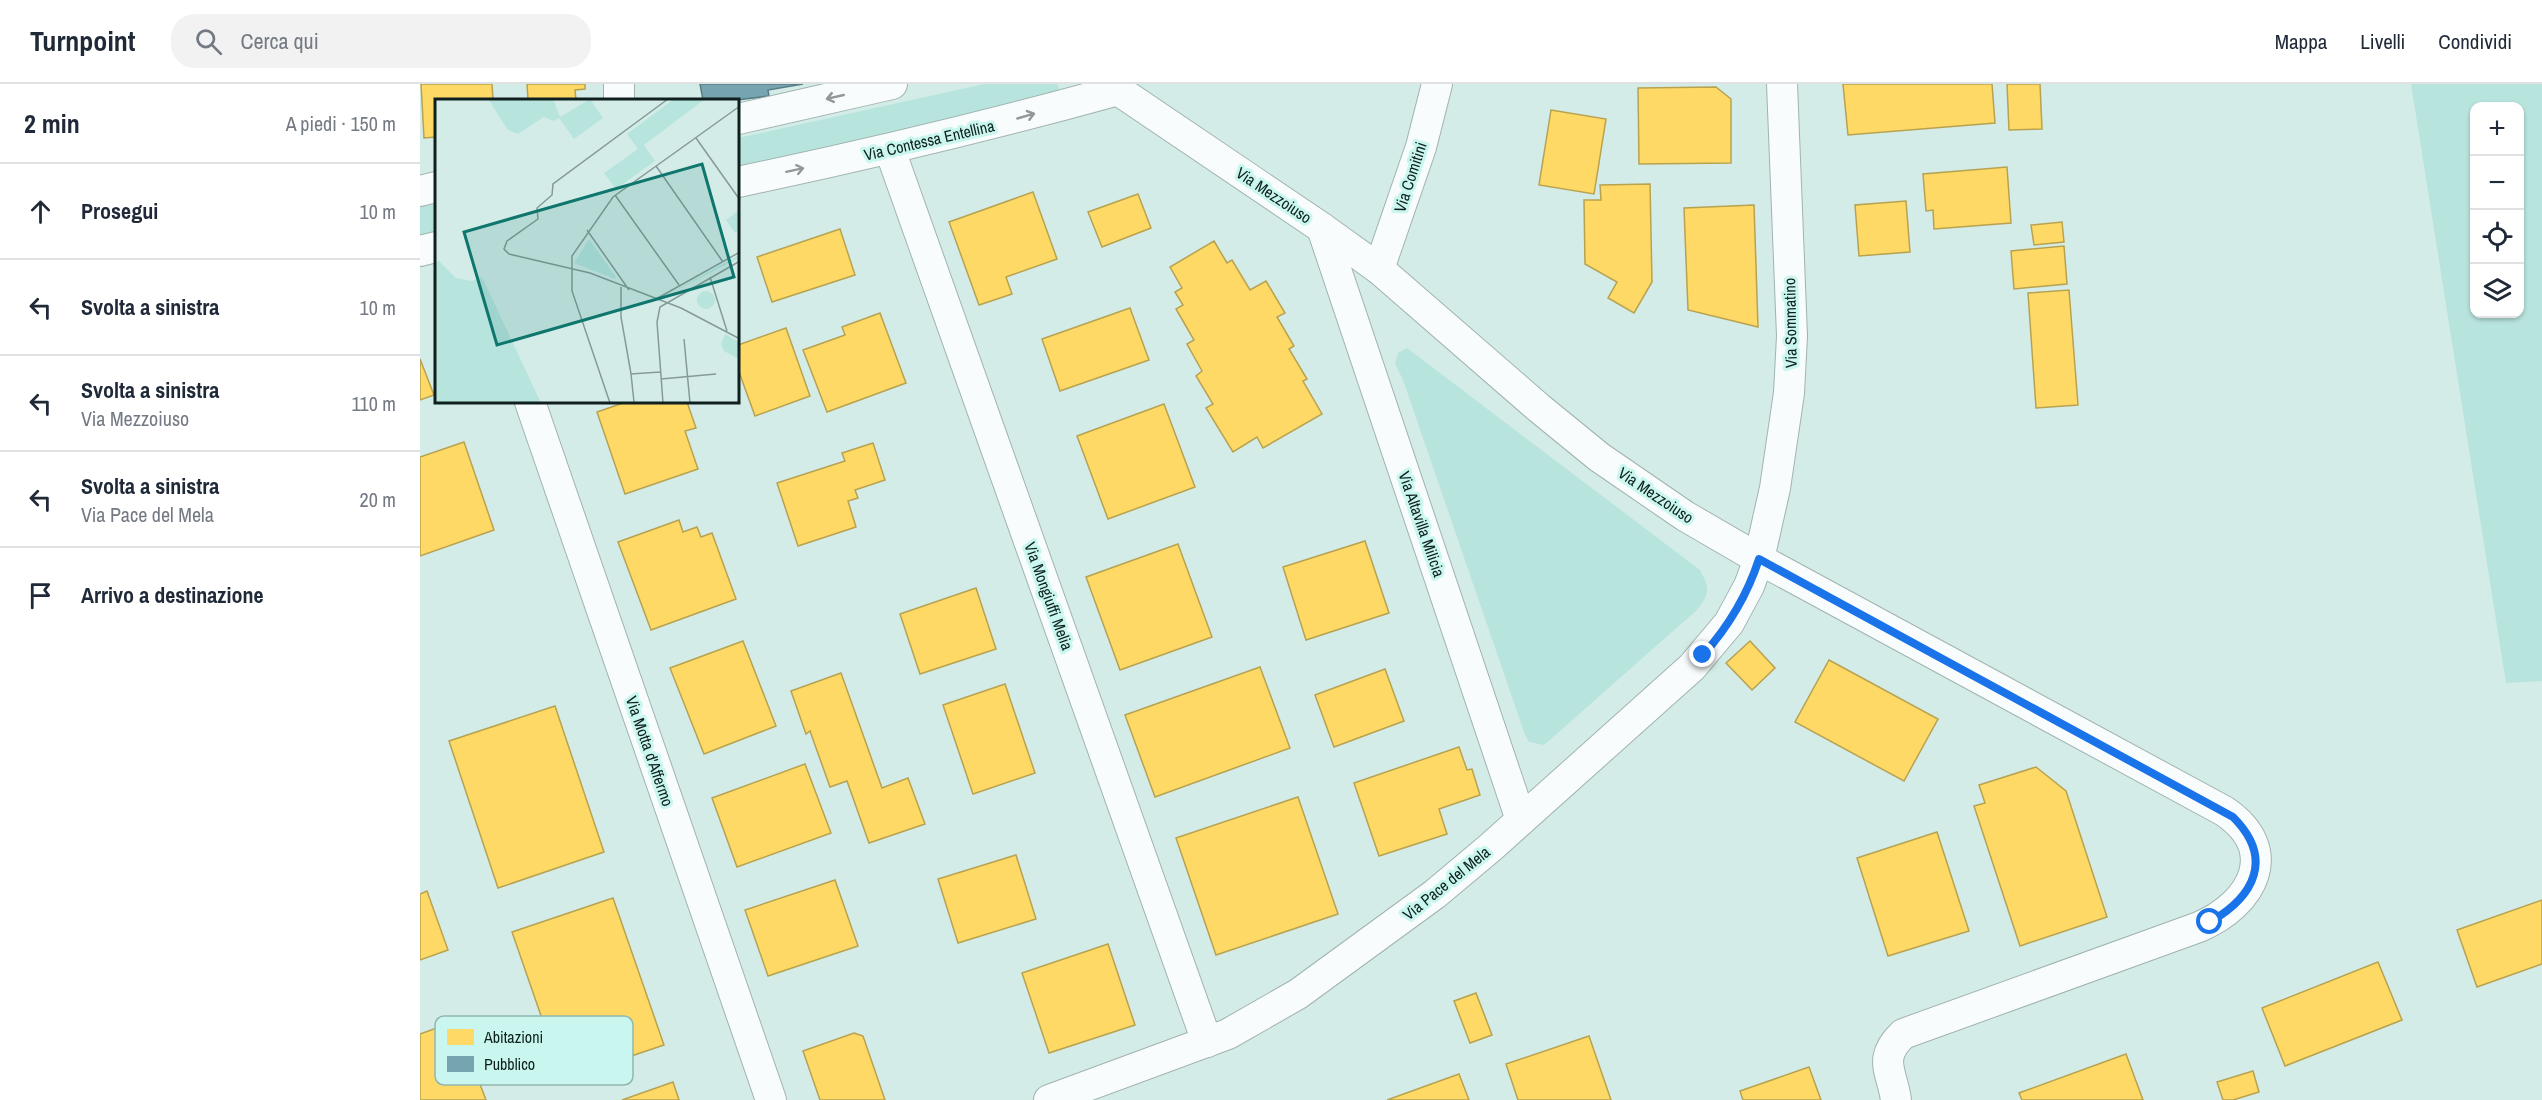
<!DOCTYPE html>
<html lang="it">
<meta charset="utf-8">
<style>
body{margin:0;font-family:"Archivo Narrow",sans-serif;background:#f2f2f3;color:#1f2937}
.controls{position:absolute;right:18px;top:18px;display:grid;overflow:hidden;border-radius:12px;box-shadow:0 2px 4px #0004}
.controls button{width:54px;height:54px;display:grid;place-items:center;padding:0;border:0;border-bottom:2px solid #e0e1e3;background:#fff;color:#1f2937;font:30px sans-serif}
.stop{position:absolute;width:18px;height:18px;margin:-14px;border:4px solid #1a73e8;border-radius:50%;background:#fff}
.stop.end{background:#1a73e8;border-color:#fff;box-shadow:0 2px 6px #0008}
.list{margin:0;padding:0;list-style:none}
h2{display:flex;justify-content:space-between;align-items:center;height:78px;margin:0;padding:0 24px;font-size:26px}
h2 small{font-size:20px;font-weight:400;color:#747a83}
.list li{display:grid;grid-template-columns:39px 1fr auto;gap:18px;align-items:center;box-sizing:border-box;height:96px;padding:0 24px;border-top:2px solid #e0e1e3}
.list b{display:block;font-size:22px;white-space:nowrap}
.list p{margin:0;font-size:20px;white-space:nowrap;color:#747a83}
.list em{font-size:20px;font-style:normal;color:#747a83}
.icon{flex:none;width:33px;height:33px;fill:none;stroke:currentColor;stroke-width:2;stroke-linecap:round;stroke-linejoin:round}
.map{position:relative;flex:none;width:2122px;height:1016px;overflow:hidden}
header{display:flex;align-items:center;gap:36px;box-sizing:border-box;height:84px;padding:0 30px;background:#fff;border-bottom:2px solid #e0e1e3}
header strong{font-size:28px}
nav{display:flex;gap:33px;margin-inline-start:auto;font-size:21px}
.search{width:420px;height:54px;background:#f2f2f3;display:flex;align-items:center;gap:15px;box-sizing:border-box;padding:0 21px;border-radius:24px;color:#747a83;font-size:22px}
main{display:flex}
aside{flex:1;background:#fff}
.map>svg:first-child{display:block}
.green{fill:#b8e4de;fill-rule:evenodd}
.homes{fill:#ffd966;stroke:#b7a250;stroke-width:1.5}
.public{fill:#76a5af;stroke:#577d84;stroke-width:1.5}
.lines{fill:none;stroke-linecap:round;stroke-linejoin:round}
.street-casing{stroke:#a0b3b0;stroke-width:32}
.street{stroke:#f9fcfc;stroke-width:30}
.oneway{stroke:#909998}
.route{stroke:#1a73e8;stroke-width:8}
.labels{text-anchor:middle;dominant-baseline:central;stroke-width:6;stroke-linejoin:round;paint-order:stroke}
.street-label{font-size:16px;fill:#0f201e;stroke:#c9f7ef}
.inset-road{fill:none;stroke:#859a97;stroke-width:1.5}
.view{fill:#0f766e;fill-opacity:0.15;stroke:#0f766e;stroke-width:3}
.inset-edge{fill:none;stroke:#0f201e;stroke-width:3}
.key{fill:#c9f7ef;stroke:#91b6b0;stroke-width:1.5}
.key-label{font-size:16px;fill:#0f201e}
</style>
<header>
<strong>Turnpoint</strong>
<div class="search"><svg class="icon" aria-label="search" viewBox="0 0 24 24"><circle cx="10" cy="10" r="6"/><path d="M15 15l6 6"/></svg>Cerca qui</div>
<nav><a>Mappa</a><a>Livelli</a><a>Condividi</a></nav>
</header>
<main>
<aside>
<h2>2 min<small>A piedi · 150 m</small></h2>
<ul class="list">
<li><svg class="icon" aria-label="ahead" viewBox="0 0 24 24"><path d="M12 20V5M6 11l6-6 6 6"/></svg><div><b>Prosegui</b></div><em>10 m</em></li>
<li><svg class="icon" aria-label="left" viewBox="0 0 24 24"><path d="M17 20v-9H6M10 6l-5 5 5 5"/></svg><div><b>Svolta a sinistra</b></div><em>10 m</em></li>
<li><svg class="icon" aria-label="left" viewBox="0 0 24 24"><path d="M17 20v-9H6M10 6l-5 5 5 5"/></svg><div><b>Svolta a sinistra</b><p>Via Mezzoiuso</p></div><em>110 m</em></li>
<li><svg class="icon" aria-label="left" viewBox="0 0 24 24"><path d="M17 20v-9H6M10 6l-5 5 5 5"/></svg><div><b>Svolta a sinistra</b><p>Via Pace del Mela</p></div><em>20 m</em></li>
<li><svg class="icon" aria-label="arrive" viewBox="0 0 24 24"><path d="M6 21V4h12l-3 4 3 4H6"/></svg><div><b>Arrivo a destinazione</b></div></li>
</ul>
</aside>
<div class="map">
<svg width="2122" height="1016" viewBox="0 0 2122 1016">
<rect width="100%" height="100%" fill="#d4ece8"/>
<!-- green -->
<g class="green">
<path d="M564,0H637L639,5L636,12L318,85V54Z"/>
<path d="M1991,0H2122V597L2086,599ZM2100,22V230H2054V22Z"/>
<path d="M16,120V150L0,154V123Z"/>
<path d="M987,264L1280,486C1290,505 1290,509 1277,526L1124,661L1109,658L1104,648L983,296L975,280L978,269Z"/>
</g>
<!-- homes -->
<g class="homes">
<path d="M1,0H72L73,16H16V53L4,54Z"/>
<path d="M107,0H165V5L155,6L156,16H108Z"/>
<path d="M1423,0H1572L1575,39L1428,51Z"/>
<path d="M1587,0H1620L1622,45L1589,46Z"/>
<path d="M1296,3L1311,15V79L1219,80L1218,4Z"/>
<path d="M1131,26L1186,35L1174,110L1119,101Z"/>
<path d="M1587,83L1591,139L1514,145L1513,126L1506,127L1503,90Z"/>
<path d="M1230,100L1232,198L1214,229L1188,214L1197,198L1165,180L1164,116H1181L1180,101Z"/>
<path d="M613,108L637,175L586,193L592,210L559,221L529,138Z"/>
<path d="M718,110L731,144L682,163L668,128Z"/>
<path d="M1486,117L1490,168L1439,172L1435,121Z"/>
<path d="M1334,121L1338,243L1268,226L1264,124Z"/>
<path d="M1642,138L1644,158L1614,161L1611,141Z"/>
<path d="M420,145L435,191L352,218L337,173Z"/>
<path d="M794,157L807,179L812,176L830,206L846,197L865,229L857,233L874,262L869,265L887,295L883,297L902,330L843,364L837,353L813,368L786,324L793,320L776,292L782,287L767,260L774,256L756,225L763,221L755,208L762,204L750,183Z"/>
<path d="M1644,162L1647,200L1594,205L1591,167Z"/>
<path d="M1649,206L1658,321L1616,324L1608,209Z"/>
<path d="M710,224L729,276L640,307L622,255Z"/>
<path d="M460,229L486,299L407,328L383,266L425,251L422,243Z"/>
<path d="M366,244L390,312L335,332L318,285V261Z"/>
<path d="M0,275L14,311L0,316Z"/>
<path d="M206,318H267L276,344L265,347L278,385L205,410L177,328Z"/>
<path d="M744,320L775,403L688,435L657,352Z"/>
<path d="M44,358L74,446L0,472V373Z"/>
<path d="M453,359L465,396L435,406L438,414L428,417L436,443L378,462L357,399L425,377L422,369Z"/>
<path d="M259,436L263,448L277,443L281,453L292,449L316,515L231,546L198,458Z"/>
<path d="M945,457L969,529L886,556L863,483Z"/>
<path d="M758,460L792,553L700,586L666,493Z"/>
<path d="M556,504L576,565L500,590L480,530Z"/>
<path d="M323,557L356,642L284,670L250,584Z"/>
<path d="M1330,557L1355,584L1332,606L1306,579Z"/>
<path d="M1409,576L1518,635L1484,697L1375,638Z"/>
<path d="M840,583L870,664L735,713L705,631Z"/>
<path d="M965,585L984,637L914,663L895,611Z"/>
<path d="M421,589L462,704L488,694L505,740L449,759L427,697L410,703L390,647L386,650L371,607Z"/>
<path d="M585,600L615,689L553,710L523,621Z"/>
<path d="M135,622L184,768L78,804L29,657Z"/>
<path d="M1039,663L1047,686L1052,685L1060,711L1019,725L1027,750L959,772L934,699Z"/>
<path d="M385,680L411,749L317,783L292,714Z"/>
<path d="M1616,683L1646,707L1687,833L1600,862L1554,722L1565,719L1559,701Z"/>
<path d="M878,713L918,830L796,871L756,754Z"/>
<path d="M1517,748L1549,847L1468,872L1437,774Z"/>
<path d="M596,771L616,835L538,859L518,795Z"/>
<path d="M415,796L438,862L348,892L325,826Z"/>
<path d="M7,807L28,866L0,876V810Z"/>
<path d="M193,814L244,961L143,995L92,848Z"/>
<path d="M2122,816V880L2057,903L2037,846Z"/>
<path d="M688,860L715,941L629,969L602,889Z"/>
<path d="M1958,878L1982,936L1865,982L1842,924Z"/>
<path d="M1056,909L1072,951L1050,959L1034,917Z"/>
<path d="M36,937L66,1016H0V950Z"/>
<path d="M434,949L443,952L465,1016H400L383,967Z"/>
<path d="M1169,952L1191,1016H1098L1086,980Z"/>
<path d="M1706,970L1723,1016H1602L1599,1009Z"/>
<path d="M1389,983L1401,1016H1323L1320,1007Z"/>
<path d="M1833,987L1839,1008L1813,1016H1803L1797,998Z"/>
<path d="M1039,990L1049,1016H967Z"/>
<path d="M253,998L259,1016H202Z"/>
</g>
<!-- public -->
<path class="public" d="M280,0H383L348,6L349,12L317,16H283Z"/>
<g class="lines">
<!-- street casing -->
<g class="street-casing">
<g id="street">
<path d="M199,0V16"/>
<path d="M689,0L902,144L959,185L1119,324L1179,373L1265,432L1339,475L1804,727C1862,766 1833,820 1779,843L1483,950C1457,975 1472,987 1476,1016"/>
<path d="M318,35L472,0"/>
<path d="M470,66L787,958"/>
<path d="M318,98C446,71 572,41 698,6"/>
<path d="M0,107L16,103"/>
<path d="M902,144L1101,736"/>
<path d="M0,167L16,163"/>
<path d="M959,185L1001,63L1017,0"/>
<path d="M110,318L351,1016"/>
<path d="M629,1016L808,950L878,910L1015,810L1071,763L1272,583L1309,539L1329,502L1339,475L1355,404L1369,309L1372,252L1362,0"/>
</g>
</g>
<!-- street -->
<use href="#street" class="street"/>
</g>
<!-- one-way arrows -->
<defs><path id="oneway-shaft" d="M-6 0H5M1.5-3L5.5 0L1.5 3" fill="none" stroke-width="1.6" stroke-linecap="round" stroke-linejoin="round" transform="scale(1.5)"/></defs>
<g class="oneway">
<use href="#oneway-shaft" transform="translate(415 13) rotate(167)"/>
<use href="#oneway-shaft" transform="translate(606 32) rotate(-16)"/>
<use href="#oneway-shaft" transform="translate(375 86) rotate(-12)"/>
</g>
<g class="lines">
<!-- route -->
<path class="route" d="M1283,571C1309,542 1327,512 1339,475L1813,733C1854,774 1835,812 1790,838"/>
</g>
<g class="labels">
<!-- street labels -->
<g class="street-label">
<text transform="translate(509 56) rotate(-13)">Via Contessa Entellina</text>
<text transform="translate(990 93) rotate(-72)">Via Comitini</text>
<text transform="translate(854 111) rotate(34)">Via Mezzoiuso</text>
<text transform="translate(1370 239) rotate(-91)">Via Sommatino</text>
<text transform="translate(1236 411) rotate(34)">Via Mezzoiuso</text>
<text transform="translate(1002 440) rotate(71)">Via Altavilla Milicia</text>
<text transform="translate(629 512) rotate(70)">Via Mongiuffi Melia</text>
<text transform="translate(230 667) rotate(71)">Via Motta d'Affermo</text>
<text transform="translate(1026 799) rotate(-39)">Via Pace del Mela</text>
</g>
</g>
<!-- overview -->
<g transform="translate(15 15)">
<rect width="304" height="304" fill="#d4ece8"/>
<path d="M53,0H118L125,18L155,0L168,19L139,40L124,19L119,22L109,18L83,35L73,31ZM239,0H270L209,46L220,62L181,90L169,74L203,50L192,35ZM304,111V131L300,134L291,121ZM154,140L181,178L180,180L139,164ZM304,156V159L228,198ZM4,162L21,179L37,182L47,178L106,304H0V163ZM262 201a9 9 0 1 1 18 0a9 9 0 1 1-18 0ZM290,235L304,243V260L289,252L286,245Z" fill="#b8e4de"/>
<path class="inset-road" d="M233,0L118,85L117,96L102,109L103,120L72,142L69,150L74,155L155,174L246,209L305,240M261,39L305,101M221,67L288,163M180,96L244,186M152,131L194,191M275,178L292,232M186,188V218L196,275L225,273M221,200L305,153M249,240L255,304M196,275L199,303M226,280L281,275M175,304L137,192V157L178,98L305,7M228,304L222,223L225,208L305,162"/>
<path class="view" d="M267,65L299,178L62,246L29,133Z"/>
<rect width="304" height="304" class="inset-edge"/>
</g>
<!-- legend -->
<rect x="15" y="932" width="198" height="69" rx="9" class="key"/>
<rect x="27" y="945" width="27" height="16" fill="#ffd966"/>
<rect x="27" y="972" width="27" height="16" fill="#76a5af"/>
<g class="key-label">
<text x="64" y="959">Abitazioni</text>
<text x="64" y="986">Pubblico</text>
</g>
</svg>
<div class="controls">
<button>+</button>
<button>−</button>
<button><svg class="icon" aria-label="locate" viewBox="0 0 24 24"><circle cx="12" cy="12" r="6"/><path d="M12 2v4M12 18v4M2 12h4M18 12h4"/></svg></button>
<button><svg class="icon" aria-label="layers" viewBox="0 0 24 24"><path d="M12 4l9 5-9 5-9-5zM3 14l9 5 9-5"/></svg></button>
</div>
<div class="stop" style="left:1790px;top:838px"></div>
<div class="stop end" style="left:1283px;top:571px"></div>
</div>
</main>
